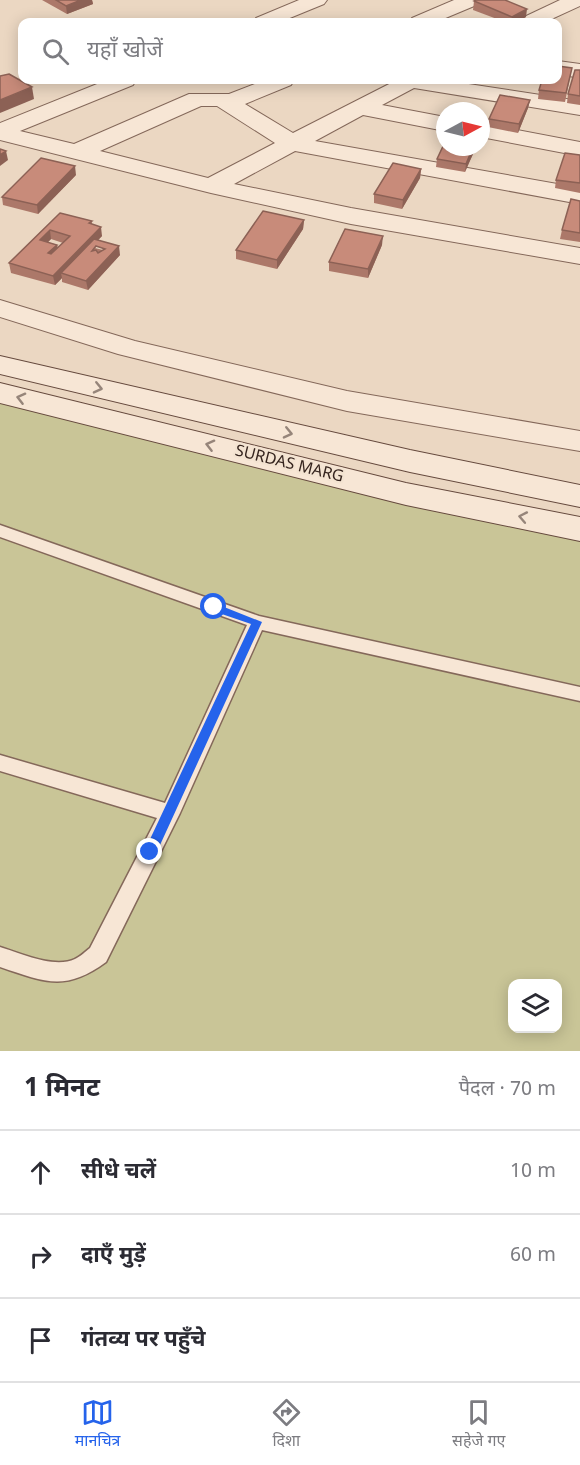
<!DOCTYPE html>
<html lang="hi">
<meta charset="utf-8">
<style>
body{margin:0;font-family:Georgia,"Noto Sans Devanagari",serif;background:#f7f7f7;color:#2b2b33}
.controls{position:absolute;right:18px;bottom:18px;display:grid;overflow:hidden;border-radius:12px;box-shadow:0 3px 15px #0003}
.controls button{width:54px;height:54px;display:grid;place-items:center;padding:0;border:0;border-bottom:2px solid #e1e1e2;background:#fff;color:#2b2b33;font:30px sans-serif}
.compass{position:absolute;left:436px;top:102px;width:54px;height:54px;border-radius:50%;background:#fff;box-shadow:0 3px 15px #0003;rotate:83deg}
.stop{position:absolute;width:18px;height:18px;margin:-14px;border:4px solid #2563eb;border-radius:50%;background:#fff}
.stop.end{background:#2563eb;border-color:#fff;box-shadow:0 2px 6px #0008}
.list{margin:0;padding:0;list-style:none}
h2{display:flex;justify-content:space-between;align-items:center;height:78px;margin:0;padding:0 24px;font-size:26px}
h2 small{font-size:20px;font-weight:400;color:#7c7c81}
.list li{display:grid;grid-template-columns:39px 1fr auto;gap:18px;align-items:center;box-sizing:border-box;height:84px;padding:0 24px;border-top:2px solid #e1e1e2}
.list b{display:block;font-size:22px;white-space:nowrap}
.list em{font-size:20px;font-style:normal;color:#7c7c81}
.icon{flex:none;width:33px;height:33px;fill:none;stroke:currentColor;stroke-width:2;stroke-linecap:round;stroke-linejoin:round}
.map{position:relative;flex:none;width:580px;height:1051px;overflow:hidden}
.search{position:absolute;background:#fff;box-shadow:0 3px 15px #0003;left:18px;right:18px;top:18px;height:66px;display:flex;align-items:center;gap:15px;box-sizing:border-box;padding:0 21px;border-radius:12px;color:#7c7c81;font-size:22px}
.sheet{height:330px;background:#fff}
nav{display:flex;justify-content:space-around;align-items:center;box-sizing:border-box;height:84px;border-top:2px solid #e1e1e2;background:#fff;font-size:16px;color:#7c7c81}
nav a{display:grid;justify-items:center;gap:3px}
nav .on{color:#2563eb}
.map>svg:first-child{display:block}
.green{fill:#c9c597;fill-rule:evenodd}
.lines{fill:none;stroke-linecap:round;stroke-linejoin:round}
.lane-casing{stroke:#84685a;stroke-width:3}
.street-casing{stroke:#84685a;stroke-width:2}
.secondary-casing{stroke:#664a3e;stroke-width:2}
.lane{fill:#f7e6d5;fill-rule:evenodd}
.street{fill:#f7e6d5;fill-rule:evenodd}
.secondary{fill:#f7e6d5;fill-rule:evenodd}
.wall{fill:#ac7869;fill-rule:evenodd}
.shaded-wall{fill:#8c6155}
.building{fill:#c88b7a;stroke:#8c6155;stroke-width:1.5;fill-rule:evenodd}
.oneway{stroke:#96857a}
.route{fill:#2563eb}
.labels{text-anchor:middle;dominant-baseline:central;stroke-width:4.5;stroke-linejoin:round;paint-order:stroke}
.street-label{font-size:16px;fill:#35241e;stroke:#f3e3d1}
</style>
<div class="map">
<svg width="580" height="1051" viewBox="0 0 580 1051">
<rect width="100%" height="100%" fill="#ebd7c2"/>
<!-- green -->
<path class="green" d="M0,390L321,484L580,537V1051H0ZM512,984H558V1028H512Z"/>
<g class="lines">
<!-- lane casing -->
<g class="lane-casing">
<path id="lane" d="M0,525L259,616L580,687V701L262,630L180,813L106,962C65,992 45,982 0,967V947C20,953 54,969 75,959C80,957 86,951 90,948L157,818L0,771V755L165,803L247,625L0,537Z"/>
</g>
<!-- street casing -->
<g class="street-casing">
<g id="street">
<path d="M299,0H327L324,4L280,22H253L256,18Z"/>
<path d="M454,0H482L479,4L436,22H409L412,18Z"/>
<path d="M560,0H580V6L545,22H519L522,18Z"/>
<path d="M558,61L580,64V78L558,74Z"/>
<path d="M107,80H136L133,85L20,131L74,144L189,94H229L265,80H294L291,85L245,104L293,133L397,80H442L580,101V115L414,88L382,105L445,117V131L363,115L315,141L580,188V204L295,151L234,184L351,208L580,248V264L351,224L211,193L0,140V123ZM201,106H217L275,143L208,178L100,151Z"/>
<path d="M481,123L580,142V156L481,137Z"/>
<path d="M0,300L135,341L347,391L580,431V451L347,411L118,354L0,317Z"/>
</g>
</g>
<!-- secondary casing -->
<g class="secondary-casing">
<g id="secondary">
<path d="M0,356L410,450L580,485V507L410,472L0,374Z"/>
<path d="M0,383L406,483L580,517V541L406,505L0,403Z"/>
</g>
</g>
<!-- lane -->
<use href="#lane" class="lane"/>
<!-- street -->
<use href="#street" class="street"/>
<!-- secondary -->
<use href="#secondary" class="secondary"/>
</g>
<!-- wall -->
<g class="wall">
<path d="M42,0H92L93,4L67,14Z"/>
<path d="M474,1L526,17L516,22H505L473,10Z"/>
<path d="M572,68L565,102L538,99L539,90Z"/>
<path d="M580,70V105L567,103L568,94Z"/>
<path d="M530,100L528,108L518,133L488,127L489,119Z"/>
<path d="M476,147L465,172L436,167L437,159Z"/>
<path d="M580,155V193L555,188L556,180Z"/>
<path d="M421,169L420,178L402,209L374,203V194Z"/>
<path d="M76,175L38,214L3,205L2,197Z"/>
<path d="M580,201V242L560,239L562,230Z"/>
<path d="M60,213L92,221V224L102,236L98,240L120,255L88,290L62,282V278L55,285L11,273L9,263ZM51,239L63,243L58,248L57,245L48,242ZM96,246L105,249L103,250L95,248L92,251Z"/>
<path d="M304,220L303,229L277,269L236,259V250Z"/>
<path d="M382,245L368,278L329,271V262Z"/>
</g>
<!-- shaded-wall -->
<g class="shaded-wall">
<path d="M81,0H92L93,4L67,14L66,6Z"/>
<path d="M527,9L526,17L516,22H512V17Z"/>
<path d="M32,87L34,99L0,113V100Z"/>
<path d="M530,100L528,108L518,133L519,124Z"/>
<path d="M473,147H476L465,172L466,164Z"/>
<path d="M6,151L8,160L0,166V155Z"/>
<path d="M75,166L76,175L38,214L37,205Z"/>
<path d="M421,169L420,178L402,209L403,200Z"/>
<path d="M304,220L303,229L277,269V260Z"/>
<path d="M101,227L102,236L65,274L61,273L62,278L55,285L53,276Z"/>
<path d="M50,230L51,239L41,249L40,240Z"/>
<path d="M383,236L382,245L368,278V269Z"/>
<path d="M57,245L58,254L50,262L48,253Z"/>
<path d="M119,246L120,255L88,290L86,281Z"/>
</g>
<!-- building -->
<g class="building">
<path d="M56,0H81L66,6Z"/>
<path d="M476,0H505L527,9L512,17L474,1Z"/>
<path d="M558,66L572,68L566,93L539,90L542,80H558Z"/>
<path d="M575,70H580V96L568,94Z"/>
<path d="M9,74L32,87L0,100V76Z"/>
<path d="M500,95L530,100L519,124L489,119Z"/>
<path d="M445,142V147H473L466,164L437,159Z"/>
<path d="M0,149L6,151L0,155Z"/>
<path d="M565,153L580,155V183L556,180Z"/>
<path d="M41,158L75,166L37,205L2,197Z"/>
<path d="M393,163L421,169L403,200L374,194Z"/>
<path d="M571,199L580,201V233L562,230Z"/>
<path d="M263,211L304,220L277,260L236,250Z"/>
<path d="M60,213L92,221L89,223L101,227L53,276L9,263ZM50,230L70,236L51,254L48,253L57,245L40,240Z"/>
<path d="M345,229L383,236L368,269L329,262Z"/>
<path d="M94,239L119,246L86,281L61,273ZM96,246L105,249L98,253L96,250L92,251Z"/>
</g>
<!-- one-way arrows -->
<defs><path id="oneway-chevron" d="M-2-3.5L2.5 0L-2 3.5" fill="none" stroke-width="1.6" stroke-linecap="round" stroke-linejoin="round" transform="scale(1.5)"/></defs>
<g class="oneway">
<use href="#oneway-chevron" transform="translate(98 388) rotate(13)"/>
<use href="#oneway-chevron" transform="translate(21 398) rotate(-166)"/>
<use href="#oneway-chevron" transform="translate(288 433) rotate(13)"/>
<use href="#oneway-chevron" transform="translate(210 445) rotate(-166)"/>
<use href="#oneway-chevron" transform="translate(523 517) rotate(-169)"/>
</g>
<!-- route -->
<path class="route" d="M214,603L262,622L155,856L150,857L144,852L251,624L210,610V604Z"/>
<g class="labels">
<!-- street labels -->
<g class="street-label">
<text transform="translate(289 465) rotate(14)">SURDAS MARG</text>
</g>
</g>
</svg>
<div class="controls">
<button><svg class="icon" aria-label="layers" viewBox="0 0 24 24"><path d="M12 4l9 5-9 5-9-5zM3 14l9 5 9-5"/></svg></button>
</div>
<svg class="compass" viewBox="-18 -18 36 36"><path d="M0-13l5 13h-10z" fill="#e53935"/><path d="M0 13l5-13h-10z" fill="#7c7c81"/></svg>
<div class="stop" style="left:214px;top:607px"></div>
<div class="stop end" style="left:150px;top:852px"></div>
<div class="search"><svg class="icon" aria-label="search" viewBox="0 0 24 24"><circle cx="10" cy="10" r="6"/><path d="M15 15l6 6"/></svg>यहाँ खोजें</div>
</div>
<section class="sheet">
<h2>1 मिनट<small>पैदल · 70 m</small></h2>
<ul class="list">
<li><svg class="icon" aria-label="ahead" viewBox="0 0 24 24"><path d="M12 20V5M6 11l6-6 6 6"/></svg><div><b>सीधे चलें</b></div><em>10 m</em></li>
<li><svg class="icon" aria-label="right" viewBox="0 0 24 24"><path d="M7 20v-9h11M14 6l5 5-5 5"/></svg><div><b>दाएँ मुड़ें</b></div><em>60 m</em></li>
<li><svg class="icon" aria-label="arrive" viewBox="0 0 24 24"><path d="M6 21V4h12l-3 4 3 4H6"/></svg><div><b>गंतव्य पर पहुँचे</b></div></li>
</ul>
</section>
<nav>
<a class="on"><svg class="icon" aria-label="map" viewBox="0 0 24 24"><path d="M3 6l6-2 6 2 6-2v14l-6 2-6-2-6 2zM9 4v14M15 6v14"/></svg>मानचित्र</a>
<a><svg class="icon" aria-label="directions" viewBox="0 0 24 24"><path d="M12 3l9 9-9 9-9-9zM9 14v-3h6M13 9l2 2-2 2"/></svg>दिशा</a>
<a><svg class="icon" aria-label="saved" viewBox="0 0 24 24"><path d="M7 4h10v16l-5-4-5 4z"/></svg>सहेजे गए</a>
</nav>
